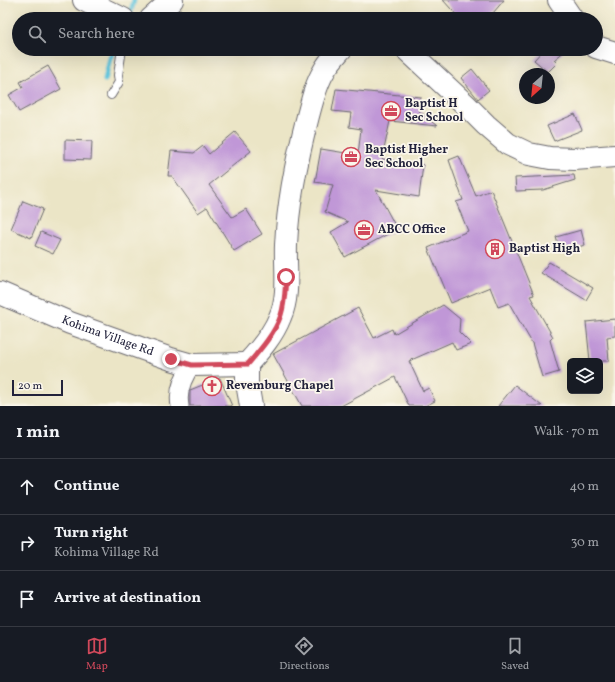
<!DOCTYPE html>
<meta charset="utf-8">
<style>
body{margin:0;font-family:Vollkorn,serif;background:#20242c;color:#f1f3f6}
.controls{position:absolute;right:12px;bottom:12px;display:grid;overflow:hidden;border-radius:6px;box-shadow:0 4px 16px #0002}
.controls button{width:36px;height:36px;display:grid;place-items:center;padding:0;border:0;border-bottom:1px solid #363941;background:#171b24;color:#f1f3f6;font:20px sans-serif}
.compass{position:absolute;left:519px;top:68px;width:36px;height:36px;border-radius:50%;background:#171b24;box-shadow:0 4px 16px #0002;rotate:207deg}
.scale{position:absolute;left:12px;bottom:10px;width:51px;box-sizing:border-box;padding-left:4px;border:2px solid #22223b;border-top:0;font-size:11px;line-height:14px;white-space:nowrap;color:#22223b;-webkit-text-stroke:3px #fbf7ec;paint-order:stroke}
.stop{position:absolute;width:12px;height:12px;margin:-9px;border:3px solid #d1495b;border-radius:50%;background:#fff}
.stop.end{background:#d1495b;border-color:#fff;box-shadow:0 1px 4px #0008}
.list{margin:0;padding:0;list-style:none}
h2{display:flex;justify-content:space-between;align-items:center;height:52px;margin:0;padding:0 16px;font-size:17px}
h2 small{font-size:13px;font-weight:400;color:#9ea1a6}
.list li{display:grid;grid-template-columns:26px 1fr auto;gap:12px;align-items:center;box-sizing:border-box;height:56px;padding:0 16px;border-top:1px solid #363941}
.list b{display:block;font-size:15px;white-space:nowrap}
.list p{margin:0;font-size:13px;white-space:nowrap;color:#9ea1a6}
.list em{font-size:13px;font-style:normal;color:#9ea1a6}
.icon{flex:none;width:22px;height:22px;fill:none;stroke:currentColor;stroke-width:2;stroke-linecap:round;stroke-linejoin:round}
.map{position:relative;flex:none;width:615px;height:406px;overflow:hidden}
.search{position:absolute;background:#171b24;box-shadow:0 4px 16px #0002;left:12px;right:12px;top:12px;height:44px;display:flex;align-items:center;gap:10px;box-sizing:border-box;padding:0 14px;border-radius:22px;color:#9ea1a6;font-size:15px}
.sheet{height:220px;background:#171b24}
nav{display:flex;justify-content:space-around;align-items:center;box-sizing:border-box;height:56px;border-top:1px solid #363941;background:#171b24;font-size:11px;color:#9ea1a6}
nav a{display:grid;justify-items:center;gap:2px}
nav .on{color:#d1495b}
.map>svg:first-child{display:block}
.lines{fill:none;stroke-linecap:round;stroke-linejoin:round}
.stream{stroke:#5fc4dc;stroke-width:5}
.building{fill:#c097d7}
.service-casing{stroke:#68666c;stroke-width:10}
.minor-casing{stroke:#68666c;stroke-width:19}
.secondary-casing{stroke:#68666c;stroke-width:24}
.trunk-casing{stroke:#68666c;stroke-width:24}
.service{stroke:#fff;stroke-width:8}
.minor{stroke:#fff;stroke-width:17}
.secondary{stroke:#fff;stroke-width:22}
.trunk{stroke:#fff;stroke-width:22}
.route{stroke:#d1495b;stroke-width:5}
.labels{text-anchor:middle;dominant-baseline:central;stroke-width:3.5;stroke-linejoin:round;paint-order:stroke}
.poi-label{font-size:12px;font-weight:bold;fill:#22223b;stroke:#fbf7ec;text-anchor:start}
.street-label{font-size:12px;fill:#22223b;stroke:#fbf7ec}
</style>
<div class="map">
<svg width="615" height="406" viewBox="0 0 615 406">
<rect width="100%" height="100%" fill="#fbf7ec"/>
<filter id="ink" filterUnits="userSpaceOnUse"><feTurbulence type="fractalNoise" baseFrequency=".025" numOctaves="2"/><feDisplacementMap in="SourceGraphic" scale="8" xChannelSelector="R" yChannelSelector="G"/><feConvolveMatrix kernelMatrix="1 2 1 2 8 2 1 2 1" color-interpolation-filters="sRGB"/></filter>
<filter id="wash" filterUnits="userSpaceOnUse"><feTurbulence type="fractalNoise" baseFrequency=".012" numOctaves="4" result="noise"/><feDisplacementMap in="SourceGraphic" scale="16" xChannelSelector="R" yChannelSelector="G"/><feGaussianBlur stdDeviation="0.9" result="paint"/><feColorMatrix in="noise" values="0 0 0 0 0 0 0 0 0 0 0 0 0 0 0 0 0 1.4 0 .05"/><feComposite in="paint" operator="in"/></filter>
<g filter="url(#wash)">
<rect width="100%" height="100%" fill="#ebe5c6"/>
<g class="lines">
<!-- stream -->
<g class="stream">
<path d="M129,18L134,0"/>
<path d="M105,80L110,58L115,49"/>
</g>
</g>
<g id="blocks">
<!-- building -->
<g class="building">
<path d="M443,0H504L488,19H460Z"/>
<path d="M544,49H567L554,60L557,63L548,72L534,60Z"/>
<path d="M48,66L61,89L19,112L9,95L23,87L20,82Z"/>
<path d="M472,69L489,90L478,99L461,78Z"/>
<path d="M336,89L421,97L419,111L437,126L390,121L382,159L423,165L419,197L376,190L397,229L345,257L331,232L348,222L325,212L333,185L315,182L321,149L358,155L361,129L349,127L351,113L332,111Z"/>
<path d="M575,114L582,130L554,141L547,126Z"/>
<path d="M235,132L251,151L209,185L232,217L246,209L262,234L234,251L207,207L198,213L172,176H168L171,151L194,153L203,146L209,154Z"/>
<path d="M65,140L92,141L91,160L65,159Z"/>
<path d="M459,156L476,196L491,190L534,295L530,296L553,337L550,340L559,372L542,377L532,343L509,303L498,307L490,287L451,303L428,248L468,231L456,202L463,200L449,160Z"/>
<path d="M574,175L575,180L543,190L516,191L515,178Z"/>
<path d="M23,201L43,209L31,238L11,229Z"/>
<path d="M581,230L585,245L560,252L556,237Z"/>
<path d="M41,232L60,240L53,254L35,246Z"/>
<path d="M549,262L593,288L586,300L541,273Z"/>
<path d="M443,305L460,319L459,332L471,344L456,350L452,342L409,361L423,391L429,388L435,401L425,406H409L395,377L341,406H302L273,354L358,308L374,338L392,329L394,334Z"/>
<path d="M615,319V336L607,337L609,361H590L586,322Z"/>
<path d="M220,378L232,406H190V390Z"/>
<path d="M515,385L542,406H498Z"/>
</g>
</g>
</g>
<g filter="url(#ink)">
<use href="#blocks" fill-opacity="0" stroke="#68666c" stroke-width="1"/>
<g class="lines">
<!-- service casing -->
<g class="service-casing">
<path id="service" d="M111,95L119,82L118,75L122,49"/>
</g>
<!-- minor casing -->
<g class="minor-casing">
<path id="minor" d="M180,406C177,390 183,377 192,365"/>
</g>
<!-- secondary casing -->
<g class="secondary-casing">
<g id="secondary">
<path d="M406,49L466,105L486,125L508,144L529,154L550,158L574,159L615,156"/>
<path id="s1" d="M0,293L70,323L171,359L192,365L247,364"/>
<path d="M247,364C260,350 273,335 280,317C290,295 285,268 286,245C288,202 297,158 308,116C312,101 316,84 324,71C328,63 335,56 341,49"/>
<path d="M247,364V383L251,406"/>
</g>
</g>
<!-- trunk casing -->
<g class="trunk-casing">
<g id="trunk">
<path d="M84,0L123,19"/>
<path d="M559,0L572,19"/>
<path d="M151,19L172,0"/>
<path d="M596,47L615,53"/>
</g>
</g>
<!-- service -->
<use href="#service" class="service"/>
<!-- minor -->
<use href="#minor" class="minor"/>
<!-- secondary -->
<use href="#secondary" class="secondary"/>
<!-- trunk -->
<use href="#trunk" class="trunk"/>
</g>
</g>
<g class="lines" filter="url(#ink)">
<!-- route -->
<path class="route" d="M171,359L192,365L248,364C260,350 275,333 281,315C285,303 285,290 286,277"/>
</g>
<!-- icons -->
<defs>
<g id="office-ring" transform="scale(1)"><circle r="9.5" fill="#fbf7ec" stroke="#d1495b" stroke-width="1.5"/><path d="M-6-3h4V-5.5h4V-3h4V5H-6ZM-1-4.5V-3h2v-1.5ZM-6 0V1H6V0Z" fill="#d1495b"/></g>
<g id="building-ring" transform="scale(1)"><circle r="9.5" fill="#fbf7ec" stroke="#d1495b" stroke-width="1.5"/><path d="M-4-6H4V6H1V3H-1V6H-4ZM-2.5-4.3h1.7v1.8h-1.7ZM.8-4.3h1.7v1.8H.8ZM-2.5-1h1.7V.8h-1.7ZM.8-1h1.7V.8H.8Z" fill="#d1495b"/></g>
<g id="church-ring" transform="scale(1)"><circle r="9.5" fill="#fbf7ec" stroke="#d1495b" stroke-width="1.5"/><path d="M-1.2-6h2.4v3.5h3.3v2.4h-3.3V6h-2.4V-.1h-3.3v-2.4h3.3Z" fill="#d1495b"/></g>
</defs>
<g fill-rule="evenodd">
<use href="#office-ring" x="391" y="111"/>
<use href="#office-ring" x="351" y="157"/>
<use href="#office-ring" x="364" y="230"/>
<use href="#building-ring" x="495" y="249"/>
<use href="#church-ring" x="212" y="386"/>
</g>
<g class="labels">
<!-- poi labels -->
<g class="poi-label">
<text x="405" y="104">Baptist H<tspan x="405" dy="14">Sec School</tspan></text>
<text x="365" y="150">Baptist Higher<tspan x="365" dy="14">Sec School</tspan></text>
<text x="378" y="230">ABCC Office</text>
<text x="509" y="249">Baptist High</text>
<text x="226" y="386">Revemburg Chapel</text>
</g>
<!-- street labels -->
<g class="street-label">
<text stroke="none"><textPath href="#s1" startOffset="116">Kohima Village Rd</textPath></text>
</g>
</g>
</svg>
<div class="controls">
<button><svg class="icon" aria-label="layers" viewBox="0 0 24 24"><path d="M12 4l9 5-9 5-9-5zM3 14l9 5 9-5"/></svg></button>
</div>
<svg class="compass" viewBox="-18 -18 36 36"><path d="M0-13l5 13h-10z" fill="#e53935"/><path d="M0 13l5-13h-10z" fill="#9ea1a6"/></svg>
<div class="scale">20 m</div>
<div class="stop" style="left:286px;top:277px"></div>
<div class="stop end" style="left:171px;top:359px"></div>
<div class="search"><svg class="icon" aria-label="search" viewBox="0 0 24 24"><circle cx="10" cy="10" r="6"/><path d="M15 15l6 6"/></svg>Search here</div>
</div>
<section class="sheet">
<h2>1 min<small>Walk · 70 m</small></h2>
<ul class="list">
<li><svg class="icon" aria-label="ahead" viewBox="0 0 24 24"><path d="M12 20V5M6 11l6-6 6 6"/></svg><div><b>Continue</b></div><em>40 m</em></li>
<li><svg class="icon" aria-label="right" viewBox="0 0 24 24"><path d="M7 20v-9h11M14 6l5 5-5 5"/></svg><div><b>Turn right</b><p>Kohima Village Rd</p></div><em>30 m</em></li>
<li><svg class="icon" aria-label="arrive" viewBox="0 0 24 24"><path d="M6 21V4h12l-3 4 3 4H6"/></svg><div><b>Arrive at destination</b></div></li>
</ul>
</section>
<nav>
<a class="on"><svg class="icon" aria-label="map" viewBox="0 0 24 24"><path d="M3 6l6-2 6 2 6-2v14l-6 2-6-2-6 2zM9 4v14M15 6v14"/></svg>Map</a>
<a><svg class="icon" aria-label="directions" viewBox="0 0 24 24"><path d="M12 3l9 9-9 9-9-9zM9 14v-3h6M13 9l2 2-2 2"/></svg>Directions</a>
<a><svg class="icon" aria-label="saved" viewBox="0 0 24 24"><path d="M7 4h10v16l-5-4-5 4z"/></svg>Saved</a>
</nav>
